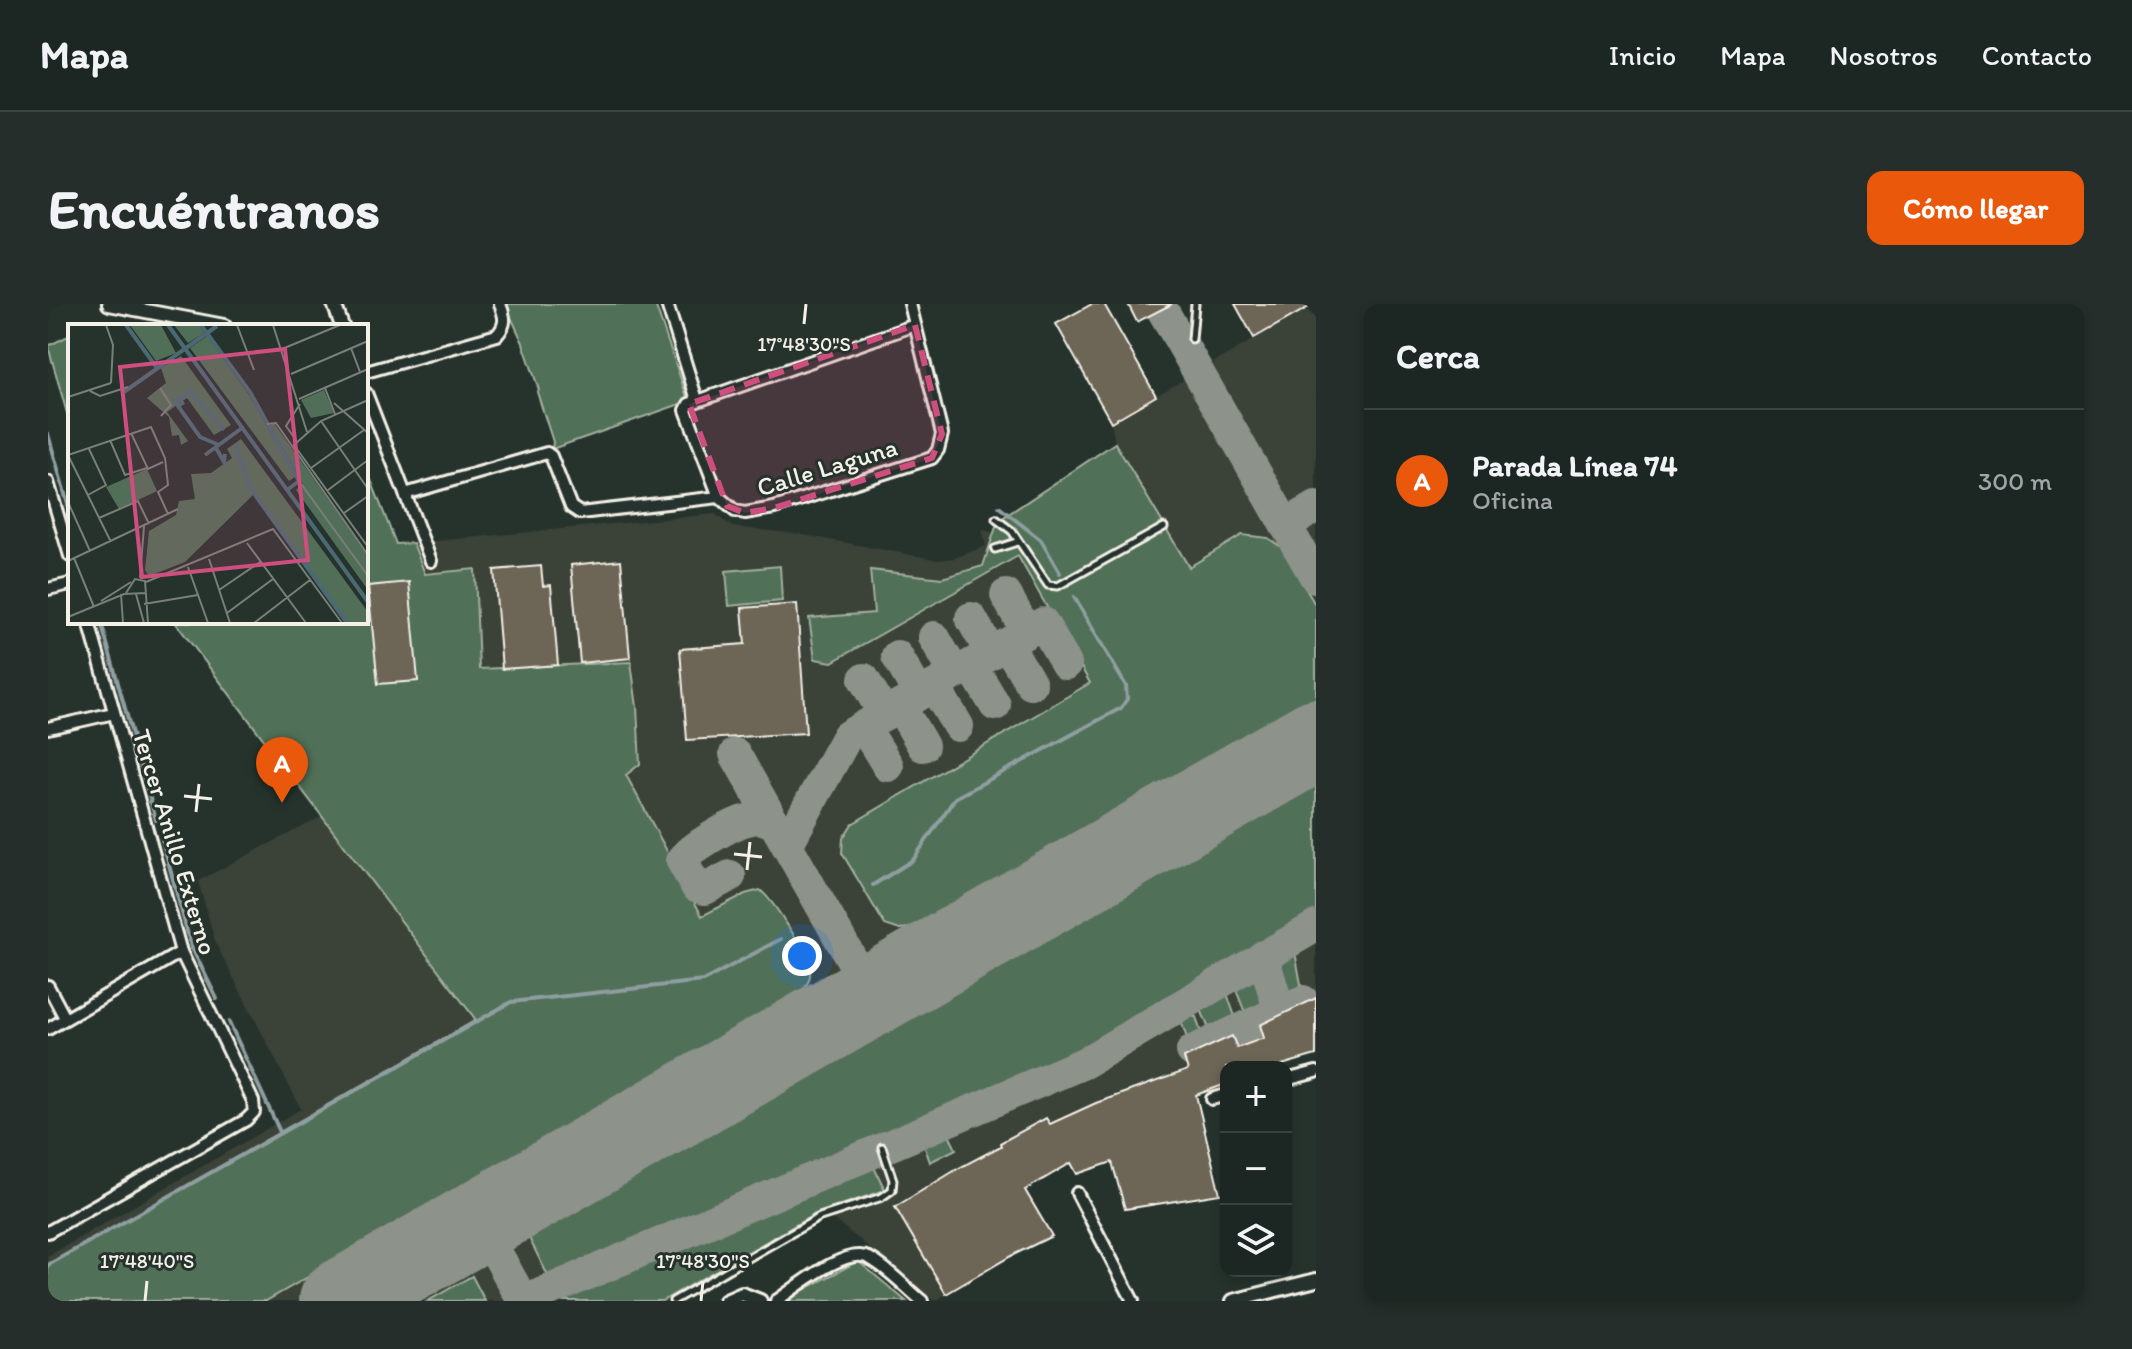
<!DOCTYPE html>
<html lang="es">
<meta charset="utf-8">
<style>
body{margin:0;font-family:Itim,sans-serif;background:#252e2a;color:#f1f3f6}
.controls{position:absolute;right:24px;bottom:24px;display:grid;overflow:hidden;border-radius:16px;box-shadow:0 4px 12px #0003}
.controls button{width:72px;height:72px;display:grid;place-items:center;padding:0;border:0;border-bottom:2px solid #3a4340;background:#1c2622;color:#f1f3f6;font:40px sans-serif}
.you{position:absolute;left:754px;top:652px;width:28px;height:28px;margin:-20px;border:6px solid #fff;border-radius:50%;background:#1a73e8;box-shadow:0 0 0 12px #1a73e833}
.badge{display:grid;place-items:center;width:52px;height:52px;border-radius:50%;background:#ea580c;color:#fff;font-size:26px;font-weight:700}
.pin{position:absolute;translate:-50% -66px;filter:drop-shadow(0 2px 4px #0008)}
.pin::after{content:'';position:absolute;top:42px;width:28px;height:24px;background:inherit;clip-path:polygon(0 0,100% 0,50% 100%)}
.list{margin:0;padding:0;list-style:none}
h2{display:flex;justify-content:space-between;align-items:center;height:104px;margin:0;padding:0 32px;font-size:34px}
h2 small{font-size:26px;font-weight:400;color:#a0a5a5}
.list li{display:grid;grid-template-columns:52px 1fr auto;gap:24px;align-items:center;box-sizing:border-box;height:144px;padding:0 32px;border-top:2px solid #3a4340}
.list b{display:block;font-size:30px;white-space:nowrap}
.list p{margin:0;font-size:26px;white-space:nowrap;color:#a0a5a5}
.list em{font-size:26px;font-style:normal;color:#a0a5a5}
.icon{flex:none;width:44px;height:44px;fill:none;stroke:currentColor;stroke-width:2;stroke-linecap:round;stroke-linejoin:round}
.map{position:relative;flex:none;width:1268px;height:997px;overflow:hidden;border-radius:16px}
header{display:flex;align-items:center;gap:48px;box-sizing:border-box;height:112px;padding:0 40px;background:#1c2622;border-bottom:2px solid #3a4340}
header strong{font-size:38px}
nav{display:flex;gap:44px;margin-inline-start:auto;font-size:28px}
.intro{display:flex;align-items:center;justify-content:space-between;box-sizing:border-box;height:192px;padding:0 48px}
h1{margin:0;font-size:56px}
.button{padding:20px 36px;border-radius:16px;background:#ea580c;color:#fff;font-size:28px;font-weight:700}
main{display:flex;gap:48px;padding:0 48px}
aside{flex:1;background:#1c2622;border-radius:16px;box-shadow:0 4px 12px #0003}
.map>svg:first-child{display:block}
.built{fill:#3b4239}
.green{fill:#516f58;stroke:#a2b0a0;stroke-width:2}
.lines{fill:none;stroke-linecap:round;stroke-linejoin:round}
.stream{stroke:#8f9fa1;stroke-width:4}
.taxiway{stroke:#8d928a;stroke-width:32}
.runway{stroke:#8d928a;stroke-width:82}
.building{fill:#6d6556;stroke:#f4f1e8;stroke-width:2}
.service-casing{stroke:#f4f1e8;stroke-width:11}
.minor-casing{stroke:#f4f1e8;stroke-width:16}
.tertiary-casing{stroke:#f4f1e8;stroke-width:18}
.service{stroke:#26332d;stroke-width:5}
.minor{stroke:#26332d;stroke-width:10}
.tertiary{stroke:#26332d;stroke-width:12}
.marked{fill:#ce4e7e;fill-opacity:0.2;stroke:#ce4e7e;stroke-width:6;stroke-dasharray:16 10;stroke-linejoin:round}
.ticks{fill:none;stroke:#f4f1e8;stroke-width:3}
.labels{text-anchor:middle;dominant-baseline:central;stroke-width:6;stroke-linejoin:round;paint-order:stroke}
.street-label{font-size:26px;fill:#f4f1e8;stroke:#26332d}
.inset-river{fill:none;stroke:#4b6972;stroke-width:4}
.inset-road{fill:none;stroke:#787f78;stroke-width:2}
.view{fill:#ce4e7e;fill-opacity:0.15;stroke:#ce4e7e;stroke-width:4}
.inset-edge{fill:none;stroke:#f4f1e8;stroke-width:4}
.ticks-label{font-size:20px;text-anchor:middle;fill:#f4f1e8;stroke:#26332d;stroke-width:6;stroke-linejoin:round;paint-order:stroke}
</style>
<header>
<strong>Mapa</strong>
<nav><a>Inicio</a><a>Mapa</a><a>Nosotros</a><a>Contacto</a></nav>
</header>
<div class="intro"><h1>Encuéntranos</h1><a class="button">Cómo llegar</a></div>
<main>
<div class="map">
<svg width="1268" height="997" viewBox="0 0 1268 997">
<rect width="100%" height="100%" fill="#26332d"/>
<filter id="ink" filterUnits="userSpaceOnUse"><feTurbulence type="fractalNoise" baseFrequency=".0125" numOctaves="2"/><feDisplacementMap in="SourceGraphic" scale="16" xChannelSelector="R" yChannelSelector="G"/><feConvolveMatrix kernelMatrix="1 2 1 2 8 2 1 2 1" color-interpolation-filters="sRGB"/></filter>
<g filter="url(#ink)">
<!-- built -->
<path class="built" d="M1258,5L1268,15V751L1227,763H1178V780L1149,791L1172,890L1077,905L1064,858L1029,870L1023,860L977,886L1004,932L963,952L887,997L787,916L774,914L631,997H0V952L253,805L168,640L150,577L275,512L127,318H318L348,241L667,210L685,223L750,230L891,256L906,254L938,242L934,226L1139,265L1141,263L1067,139L1063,118Z"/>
<!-- green -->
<g class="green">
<path d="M457,0H607L639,93L638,98L504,145L505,138L489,88L491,86L475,39Z"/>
<path d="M22,31V120L0,42Z"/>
<path d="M1067,139L1141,263L1194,231L1220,234L1233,243L1268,302V394L866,624L849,625L837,621L794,549L795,534L804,520L1042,379L970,252L784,358L767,355L761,314L826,309L822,266L894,274L935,262L950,217Z"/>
<path d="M318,163L348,240L365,239L377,270L427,265L431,365L583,358L589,403L592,460L578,471L654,612L697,590L712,586C725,596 760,650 762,665C764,677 756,684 749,693L218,997H0V961L428,716L127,318H318Z"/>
<path d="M732,262L734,297L681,302L678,267Z"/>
<path d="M1268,469V610L1013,757L501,974L481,934Z"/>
<path d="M1247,648L1255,691L1240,697L1234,693L1225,661Z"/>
<path d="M1211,668L1221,702L1213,710L1200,716L1186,681Z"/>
<path d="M1178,687L1190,721L1164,732L1151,701Z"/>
<path d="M1141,712L1148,713L1156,739L1143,746L1133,717Z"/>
<path d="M898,825L908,845L882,858L874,835Z"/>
<path d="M824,859L837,886L767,910L614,997H501Z"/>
<path d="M810,957L858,997H735Z"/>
<path d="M424,972L437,997H380Z"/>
</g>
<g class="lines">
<!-- stream -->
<g class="stream">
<path d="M0,130L22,208"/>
<path d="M951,203L993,236L1012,269"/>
<path d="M53,318L108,516"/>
<path d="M114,535L143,642L169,695"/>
<path d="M825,581L865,556L907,494L1073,404L1079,395L1078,382L1026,293"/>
<path d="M181,718L232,828"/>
<path d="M0,961L463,698L655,677L733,635"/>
</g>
<!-- taxiway -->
<g class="taxiway">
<path d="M1114,5L1268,274"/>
<path d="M1237,221L1268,203"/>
<path d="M958,291L979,328"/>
<path d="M923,314L943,349"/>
<path d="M886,333L907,370"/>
<path d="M959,340L983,380"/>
<path d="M849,352L871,390"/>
<path d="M923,361L947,401"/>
<path d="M816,375L836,411"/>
<path d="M886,382L910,422"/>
<path d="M852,402L875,442"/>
<path d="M816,423L840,462"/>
<path d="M687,450L824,691"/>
<path d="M739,541L799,432L995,319L1018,360"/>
<path d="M682,572L657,585L648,582L634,557C641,544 688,517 704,515C713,513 720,516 728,521"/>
<path d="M1215,652L1232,709"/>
<path d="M1144,747L1255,697"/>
<path d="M431,917L475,997"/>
<path d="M476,997L1036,759L1268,622"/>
</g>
<!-- runway -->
<path class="runway" d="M292,997L1268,436"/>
</g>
<!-- building -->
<g class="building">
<path d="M1044,0H1056L1108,92L1063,118L1008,20Z"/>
<path d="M1080,0H1124L1089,18Z"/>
<path d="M1187,0H1266L1206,34Z"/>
<path d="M573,256L582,354L532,359L523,261Z"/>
<path d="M493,262L495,282L503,281L510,361L454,365L446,266Z"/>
<path d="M361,278L370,377L330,380L320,282Z"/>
<path d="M749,300L758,429L639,436L632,345L697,340L694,304Z"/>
<path d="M1268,694V751L1227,763H1178V780L1148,791L1172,890L1077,905L1064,858L1029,870L1023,859L977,886L1004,932L963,952L898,990L847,903L911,864L953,842L952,839L998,814L1002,820L1048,799L1140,766L1136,754L1184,732L1189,744L1216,734L1212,721Z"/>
</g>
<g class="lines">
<!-- service casing -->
<g class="service-casing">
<g id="service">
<path d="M1144,35L1147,0"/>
<path d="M948,215L964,227L1000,281L1010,282L1116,223"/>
<path d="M947,245L969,238"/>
<path d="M625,997L772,913L834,893L844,886L845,876L834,843"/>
</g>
</g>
<!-- minor casing -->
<g class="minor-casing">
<g id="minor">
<path d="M619,0L649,96"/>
<path d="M862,0L894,130L890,146L884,154L726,204L697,209L687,207L671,193L638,106L641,100L867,21"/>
<path d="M318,68L449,31C459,20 457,13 452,0"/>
<path d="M318,89L383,257"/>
<path d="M0,178L22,252"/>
<path d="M357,190L499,149L503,152L523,203L532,209L671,193"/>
<path d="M0,285L22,280"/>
<path d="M0,424L66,409"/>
<path d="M0,682L17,714"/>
<path d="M0,725L133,648"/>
<path d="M1238,776L1268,768"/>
<path d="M1164,795L1178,791"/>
<path d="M1029,889L1085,997"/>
<path d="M0,928L198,816L206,808L205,797L133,648L41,318"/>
<path d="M728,997C748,984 797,942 821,954C840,964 858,984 874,997"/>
</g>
</g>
<!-- tertiary casing -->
<g class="tertiary-casing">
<g id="tertiary">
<path d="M61,0L176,22"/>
<path d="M286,0L294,22"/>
<path d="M678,997L694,990L712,997"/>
<path d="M1185,997L1268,976"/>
</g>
</g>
<!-- service -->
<use href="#service" class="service"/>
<!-- minor -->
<use href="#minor" class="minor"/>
<!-- tertiary -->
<use href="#tertiary" class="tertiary"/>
</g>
</g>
<!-- marked area -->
<path class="marked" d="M867,21L894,130L884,154L726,204L697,209L679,202L641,100Z"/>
<!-- ticks -->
<path class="ticks" d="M756,20L758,0M136,492L164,495M148,508L151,480M686,550L714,553M699,566L702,538M97,997L99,977M653,997L655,977"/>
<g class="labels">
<!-- street labels -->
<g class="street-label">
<text transform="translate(779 163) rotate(-17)">Calle Laguna</text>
<text transform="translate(127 538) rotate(73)">Tercer Anillo Externo</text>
</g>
</g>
<!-- overview -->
<g transform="translate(20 20)">
<rect width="300" height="300" fill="#26332d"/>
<path d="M62,1H93L108,29L88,37ZM106,1H131L136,9L120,19ZM139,12L182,72L227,153L221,157L122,24ZM113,32L163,101L146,111L119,74L99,88L120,117L113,121L111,111L104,112L101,93L79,74L98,59L93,44ZM256,66L266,89L243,94L233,76ZM206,99L300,232V266L228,166L235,160L202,101ZM173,115L300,288V299H279L186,170L117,238L81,252L77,246L81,207L108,191L111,177L127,175L123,150L143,149L164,134L159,125ZM79,145L89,167L51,185L38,163Z" fill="#516f58"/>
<path class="inset-river" d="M58,1L89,44M100,1L300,278M133,1L182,68L231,157L219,166M56,68L149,2M105,78L123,68L156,106M116,78L110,82L132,113L151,121M167,120L182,164L279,299M148,124L156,138L157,130M137,131L174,104"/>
<path class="inset-road" d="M38,1L45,21L43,59M169,1L186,46M205,1L239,108M283,24L292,48M214,25L272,1M223,50L300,17M92,64L103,81L93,92M257,64L267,90M22,67L32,72L60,63M0,73L43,59M231,75L300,45M300,76L253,97L226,121L300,223M266,79L300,109M253,97L300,165M199,100L208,99L300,231M63,109L80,145L95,138M42,116L57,151L79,144M228,116L218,102L232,80M243,144L296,106M231,157L300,252M260,166L300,136M20,171L38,161L21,125M0,178L22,227M276,189L300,172M31,194L70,177L81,200M43,218L0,131L83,103L97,134L100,161L90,168L100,190M179,219L238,299M6,234L26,283M141,235L162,299M0,237L110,185M120,243L140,299M72,254L76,202M78,258L205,205L274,299M151,266L192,238M58,269L67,255L77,257L80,299M53,270L55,299M68,270L76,299M33,277L63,258M76,280L130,271M159,289L205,255M0,293L56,270L77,269M186,299L242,256"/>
<path class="view" d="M217,25L240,236L74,253L52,43Z"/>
<rect width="300" height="300" class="inset-edge"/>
</g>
<g class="ticks-label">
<text x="756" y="47">17°48'30"S</text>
<text x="99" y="964">17°48'40"S</text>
<text x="655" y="964">17°48'30"S</text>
</g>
</svg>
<div class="controls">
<button>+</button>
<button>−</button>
<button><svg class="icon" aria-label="layers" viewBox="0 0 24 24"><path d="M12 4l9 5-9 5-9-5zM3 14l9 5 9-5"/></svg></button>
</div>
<div class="you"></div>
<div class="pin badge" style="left:234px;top:499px">A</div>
</div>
<aside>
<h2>Cerca<small></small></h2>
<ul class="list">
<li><span class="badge">A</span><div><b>Parada Línea 74</b><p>Oficina</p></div><em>300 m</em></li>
</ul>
</aside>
</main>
